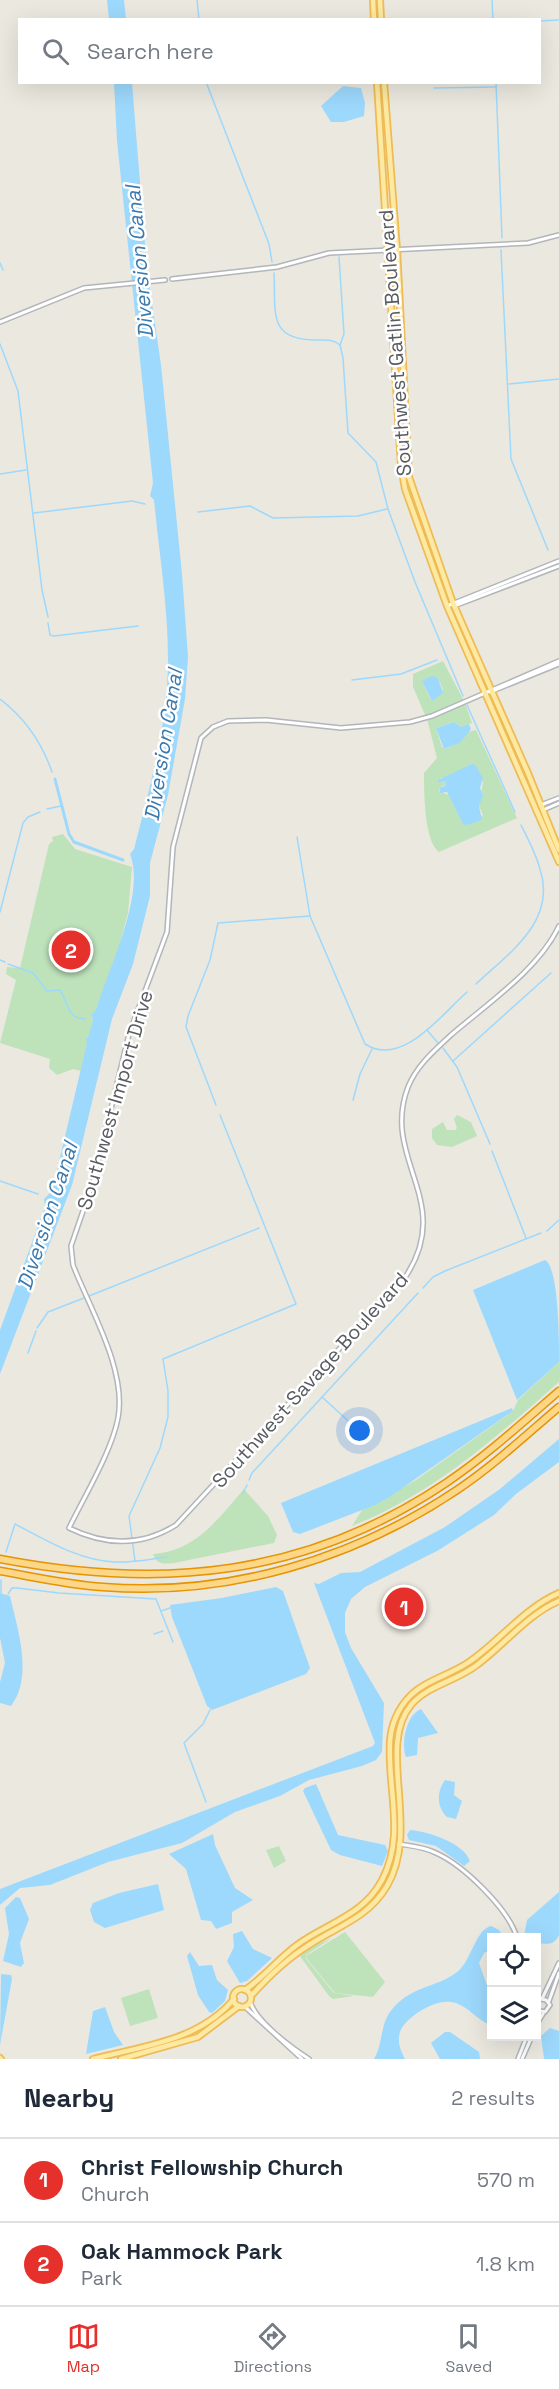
<!DOCTYPE html>
<style>
body{margin:0;font-family:"Space Grotesk",sans-serif;background:#f6f6f7;color:#1f2937}
.controls{position:absolute;right:18px;bottom:18px;display:grid;overflow:hidden;border-radius:0px;box-shadow:0 6px 24px #0002}
.controls button{width:54px;height:54px;display:grid;place-items:center;padding:0;border:0;border-bottom:2px solid #e0e1e3;background:#fff;color:#1f2937;font:30px sans-serif}
.you{position:absolute;left:360px;top:1431px;width:21px;height:21px;margin:-15px;border:4px solid #fff;border-radius:50%;background:#1a73e8;box-shadow:0 0 0 9px #1a73e833}
.badge{display:grid;place-items:center;width:39px;height:39px;border-radius:50%;background:#e5302b;color:#fff;font-size:20px;font-weight:700}
.pin{position:absolute;translate:-50% -50%;border:3px solid #fff;box-shadow:0 2px 6px #0006}
.list{margin:0;padding:0;list-style:none}
h2{display:flex;justify-content:space-between;align-items:center;height:78px;margin:0;padding:0 24px;font-size:26px}
h2 small{font-size:20px;font-weight:400;color:#747a83}
.list li{display:grid;grid-template-columns:39px 1fr auto;gap:18px;align-items:center;box-sizing:border-box;height:84px;padding:0 24px;border-top:2px solid #e0e1e3}
.list b{display:block;font-size:22px;white-space:nowrap}
.list p{margin:0;font-size:20px;white-space:nowrap;color:#747a83}
.list em{font-size:20px;font-style:normal;color:#747a83}
.icon{flex:none;width:33px;height:33px;fill:none;stroke:currentColor;stroke-width:2;stroke-linecap:round;stroke-linejoin:round}
.map{position:relative;flex:none;width:559px;height:2059px;overflow:hidden}
.search{position:absolute;background:#fff;box-shadow:0 6px 24px #0002;left:18px;right:18px;top:18px;height:66px;display:flex;align-items:center;gap:15px;box-sizing:border-box;padding:0 21px;border-radius:0px;color:#747a83;font-size:22px}
.sheet{height:246px;background:#fff}
nav{display:flex;justify-content:space-around;align-items:center;box-sizing:border-box;height:84px;border-top:2px solid #e0e1e3;background:#fff;font-size:16px;color:#747a83}
nav a{display:grid;justify-items:center;gap:3px}
nav .on{color:#e5302b}
.map>svg:first-child{display:block}
.green{fill:#bee3bb;fill-rule:evenodd}
.water{fill:#9dd9fd}
.lines{fill:none;stroke-linecap:round;stroke-linejoin:round}
.stream{stroke:#9dd9fd;stroke-width:1.5}
.canal{stroke:#9dd9fd;stroke-width:3}
.minor-casing{stroke:#b2b6ba;stroke-width:6}
.major-casing{stroke:#eebb56;stroke-width:8}
.highway-casing{stroke:#e69304;stroke-width:9}
.minor{stroke:#fff;stroke-width:3}
.major{stroke:#fde9a2;stroke-width:4.5}
.highway{stroke:#fbd787;stroke-width:6}
.labels{text-anchor:middle;dominant-baseline:central;stroke-width:5;stroke-linejoin:round;paint-order:stroke}
.street-label{font-size:20px;fill:#585c60;stroke:#fff}
.water-label{font-size:21px;font-style:italic;fill:#3c7aae;stroke:#fff}
</style>
<div class="map">
<svg width="559" height="2059" viewBox="0 0 559 2059">
<rect width="100%" height="100%" fill="#ebe8df"/>
<!-- green -->
<g class="green">
<path d="M443,661L464,701L426,717L413,687V674ZM438,678L443,690L431,700L422,681Z"/>
<path d="M465,703L472,723L461,727L454,722L436,728L442,747L445,749L461,742L467,732L476,730L517,818L439,852C424,841 424,791 424,773L437,758L427,719ZM474,763L483,782L479,806L483,815L463,824L449,795L439,791L442,786L446,785L445,781L439,783L441,778H446Z"/>
<path d="M63,834L75,849L132,867L128,913L116,958L96,1010L91,1016L93,1020L81,1071L73,1069L57,1075L49,1068L50,1059L0,1043L16,980L6,974L7,967L20,968L49,844L53,841L52,837Z"/>
<path d="M457,1115L471,1122L477,1136L452,1147L437,1145L432,1138V1129L443,1122L447,1130H455L457,1128L454,1119Z"/>
<path d="M559,1362V1382C494,1439 433,1494 352,1526L362,1510L416,1480L513,1411L518,1400Z"/>
<path d="M244,1489L268,1516L277,1535L274,1543L174,1563C164,1564 157,1565 153,1554C196,1551 218,1519 244,1489Z"/>
<path d="M279,1846L286,1861L274,1868L266,1850Z"/>
<path d="M345,1932L385,1982L373,1997L335,1993L307,1959L306,1956Z"/>
<path d="M332,1938L306,1955V1959L334,1993L354,1996L333,1999L329,1996L300,1956L313,1946Z"/>
<path d="M149,1989L158,2018L130,2026L121,1998Z"/>
</g>
<!-- water -->
<g class="water">
<path d="M107,0H124L126,19H109Z"/>
<path d="M114,83H132L147,269L161,365L182,574L188,657L185,699L168,795L150,863V896L133,964L112,1019L72,1185L0,1374V1330L45,1207L44,1199L50,1193L55,1179L87,1043L86,1038H88L93,1020L91,1015L96,1010C108,970 146,894 130,854L134,849C150,786 168,724 168,659C168,606 159,552 154,500L150,496L153,483L117,141Z"/>
<path d="M343,86L361,88L365,103L364,116L344,122H331L321,106Z"/>
<path d="M432,676L438,678L443,693L432,701L422,681Z"/>
<path d="M454,722L461,727L469,724L471,729L460,743L444,749L436,728Z"/>
<path d="M474,763L483,778L480,788L483,795L479,806L482,820L467,825L463,824L447,792L440,793V788L446,785L445,781L439,783L438,780Z"/>
<path d="M545,1260C559,1267 559,1342 559,1362L517,1400L473,1290Z"/>
<path d="M512,1408L513,1411L391,1496L375,1505L300,1534L293,1532L281,1503Z"/>
<path d="M559,1439V1462L516,1494L494,1515L437,1551L365,1587L351,1599L345,1613V1632L351,1648L384,1703L382,1752L376,1760L362,1766L309,1780L280,1796L235,1812L182,1843L108,1862L50,1885L20,1888L0,1905V1889L373,1746L375,1743L314,1583L319,1584L341,1573L360,1572L445,1527L500,1489Z"/>
<path d="M276,1587L283,1591L310,1668L306,1674L212,1710L207,1706L172,1617L170,1605L222,1598Z"/>
<path d="M0,1593L10,1596C17,1627 34,1677 11,1706L0,1703V1682L5,1663L0,1638Z"/>
<path d="M421,1709L438,1733L418,1738L417,1755L406,1757C401,1743 406,1715 421,1709Z"/>
<path d="M445,1780L455,1782L454,1795L462,1801L456,1819L447,1817C436,1806 437,1791 445,1780Z"/>
<path d="M316,1784L338,1835L385,1845L388,1851L382,1866L340,1855L331,1850L303,1791L305,1788Z"/>
<path d="M410,1830C427,1831 464,1843 470,1861L464,1866L436,1846L409,1840L407,1835Z"/>
<path d="M213,1834L215,1845L235,1888L253,1900L232,1912V1923L216,1929L211,1921L201,1920L186,1869L169,1854Z"/>
<path d="M158,1884L164,1910L105,1928L94,1922L90,1910L93,1903L119,1893Z"/>
<path d="M559,1892V1935C554,1946 547,1944 537,1943L536,1938L524,1937L527,1920Z"/>
<path d="M16,1897L20,1898L29,1919L20,1943L24,1963L21,1967L3,1961L9,1934L5,1908Z"/>
<path d="M491,1926L499,1930L503,1937L492,1938L491,1949L484,1953L479,1963L491,1997V2025C476,2020 467,2004 451,2002C435,1999 405,2017 400,2032C397,2042 400,2050 405,2059H374C383,2044 380,2026 390,2012C410,1985 435,1989 457,1972C471,1962 475,1930 491,1926Z"/>
<path d="M242,1931L253,1949L272,1958L247,1981L240,1983L227,1961L234,1947L233,1934Z"/>
<path d="M190,1952L199,1966L212,1965L217,1980L228,1990L225,2001L212,2013L209,2012L198,1995L187,1956Z"/>
<path d="M1,1974L11,1975L12,1979L0,2045Z"/>
<path d="M105,2007L114,2032L123,2045L86,2054L93,2011Z"/>
<path d="M550,2028L559,2031V2059H544L541,2036Z"/>
<path d="M445,2032H450L479,2052L480,2059H440L431,2043Z"/>
</g>
<g class="lines">
<!-- stream -->
<g class="stream">
<path d="M197,0L199,20"/>
<path d="M492,0L493,20"/>
<path d="M540,21L559,20"/>
<path d="M206,82L269,244L272,262"/>
<path d="M496,82L502,238"/>
<path d="M434,88L496,87"/>
<path d="M501,250L511,459L548,550"/>
<path d="M339,257L344,334L340,345"/>
<path d="M0,263L3,270"/>
<path d="M274,273C276,313 267,341 318,340C327,340 333,339 340,345L343,358L348,433L376,462L388,509L415,582L463,696"/>
<path d="M0,344L18,391L42,590L48,617"/>
<path d="M509,384L559,379"/>
<path d="M0,474L26,470"/>
<path d="M198,512L250,506L273,518L358,516L387,509"/>
<path d="M34,513L132,501L145,504"/>
<path d="M48,623L50,635L54,636L138,626"/>
<path d="M352,680L401,674L437,660"/>
<path d="M0,699C25,718 42,743 52,772"/>
<path d="M467,705L515,812"/>
<path d="M47,809L61,806"/>
<path d="M297,837L310,916L365,1044C402,1068 441,1015 467,992"/>
<path d="M0,912L23,823L28,817L40,812"/>
<path d="M0,960L5,962"/>
<path d="M8,964L33,973L47,991L60,990C68,1002 66,1018 85,1019"/>
<path d="M476,984C510,952 557,921 540,869C536,854 528,839 521,825"/>
<path d="M427,1030L438,1043"/>
<path d="M443,1048L457,1067L490,1144"/>
<path d="M453,1061L551,973"/>
<path d="M353,1100L360,1074L372,1049"/>
<path d="M216,1105L186,1027L188,1016L210,960L218,923L310,916"/>
<path d="M492,1151L526,1238"/>
<path d="M0,1181L38,1194"/>
<path d="M547,1231L559,1220"/>
<path d="M423,1288L433,1277L445,1271L541,1233"/>
<path d="M89,1296L259,1228"/>
<path d="M37,1328L48,1312L84,1298"/>
<path d="M28,1353L36,1331"/>
<path d="M322,1397L356,1428L359,1434"/>
<path d="M249,1480L252,1473L418,1293"/>
<path d="M243,1493L247,1485"/>
<path d="M6,1552L15,1524C46,1540 80,1561 115,1562C132,1563 150,1559 167,1557"/>
<path d="M135,1561L129,1516L160,1448L168,1417V1391L163,1359L296,1304L220,1115"/>
<path d="M1,1594V1580"/>
<path d="M8,1594L12,1588H17L59,1593L156,1599L173,1642"/>
<path d="M161,1611L170,1608"/>
<path d="M154,1634L163,1631"/>
<path d="M206,1802L184,1743L203,1724L210,1710"/>
</g>
<!-- canal -->
<path class="canal" d="M55,779L69,834L74,842L123,860"/>
<!-- minor casing -->
<g class="minor-casing">
<g id="minor">
<path d="M172,279L277,267L329,253L528,243L559,235"/>
<path d="M0,322L84,288L165,280"/>
<path d="M447,606L559,561"/>
<path d="M454,606L559,566"/>
<path d="M559,661L432,716L410,722L341,728L266,720L228,721L213,727L201,738L173,847L167,932L129,1034L94,1179L71,1246L73,1265C90,1309 127,1370 118,1418C112,1451 84,1497 69,1528C106,1546 141,1547 176,1525L404,1279C457,1202 380,1160 408,1087C417,1065 434,1051 451,1035C487,1004 539,969 559,926"/>
<path d="M490,692L559,664"/>
<path d="M541,805L559,798"/>
<path d="M543,810L559,803"/>
<path d="M399,1844C412,1846 425,1847 436,1853C463,1865 509,1909 517,1938"/>
<path d="M536,1998L546,2000L550,2005L545,2012L536,2010"/>
<path d="M542,1999L559,1963"/>
<path d="M250,2001C255,2021 292,2048 309,2059"/>
<path d="M549,2001L559,1973"/>
<path d="M244,2006L302,2059"/>
<path d="M536,2025L543,2014"/>
<path d="M518,2059L527,2036"/>
<path d="M522,2059L532,2036"/>
</g>
</g>
<!-- major casing -->
<g class="major-casing">
<g id="major">
<path d="M373,0L374,20"/>
<path d="M380,0L381,20"/>
<path d="M377,82L401,465L405,489L447,606L559,862"/>
<path d="M384,82L397,250L409,477L453,603L528,773L559,850"/>
<circle cx="242" cy="1998" r="9"/>
<path d="M245,1990C264,1977 278,1959 297,1945C327,1923 363,1916 382,1880C406,1835 387,1789 390,1741C391,1725 398,1708 410,1696C426,1680 450,1675 469,1662C500,1641 524,1608 559,1593"/>
<path d="M251,1996C267,1978 288,1958 309,1945C338,1926 368,1918 387,1886C421,1828 376,1747 411,1705C428,1685 457,1681 477,1665C504,1645 528,1614 559,1601"/>
<path d="M0,2058L1,2059"/>
<path d="M93,2059C143,2046 199,2041 234,1999"/>
<path d="M121,2059L198,2037L239,2006"/>
</g>
</g>
<!-- highway casing -->
<g class="highway-casing">
<g id="highway">
<path d="M0,1559C161,1590 306,1577 446,1483C486,1456 522,1423 559,1391"/>
<path d="M0,1571C34,1577 69,1585 103,1587C228,1597 354,1559 457,1490C493,1466 526,1435 559,1407"/>
</g>
</g>
<!-- minor -->
<use href="#minor" class="minor"/>
<!-- major -->
<use href="#major" class="major"/>
<!-- highway -->
<use href="#highway" class="highway"/>
</g>
<g class="labels">
<!-- street labels -->
<g class="street-label">
<text transform="translate(395 343) rotate(-94)">Southwest Gatlin Boulevard</text>
<text transform="translate(115 1100) rotate(-74)">Southwest Import Drive</text>
<text transform="translate(310 1380) rotate(-48)">Southwest Savage Boulevard</text>
</g>
<!-- water labels -->
<g class="water-label">
<text transform="translate(139 262) rotate(-95)">Diversion Canal</text>
<text transform="translate(163 745) rotate(-81)">Diversion Canal</text>
<text transform="translate(47 1216) rotate(-72)">Diversion Canal</text>
</g>
</g>
</svg>
<div class="controls">
<button><svg class="icon" aria-label="locate" viewBox="0 0 24 24"><circle cx="12" cy="12" r="6"/><path d="M12 2v4M12 18v4M2 12h4M18 12h4"/></svg></button>
<button><svg class="icon" aria-label="layers" viewBox="0 0 24 24"><path d="M12 4l9 5-9 5-9-5zM3 14l9 5 9-5"/></svg></button>
</div>
<div class="you"></div>
<div class="pin badge" style="left:404px;top:1607px">1</div>
<div class="pin badge" style="left:71px;top:950px">2</div>
<div class="search"><svg class="icon" aria-label="search" viewBox="0 0 24 24"><circle cx="10" cy="10" r="6"/><path d="M15 15l6 6"/></svg>Search here</div>
</div>
<section class="sheet">
<h2>Nearby<small>2 results</small></h2>
<ul class="list">
<li><span class="badge">1</span><div><b>Christ Fellowship Church</b><p>Church</p></div><em>570 m</em></li>
<li><span class="badge">2</span><div><b>Oak Hammock Park</b><p>Park</p></div><em>1.8 km</em></li>
</ul>
</section>
<nav>
<a class="on"><svg class="icon" aria-label="map" viewBox="0 0 24 24"><path d="M3 6l6-2 6 2 6-2v14l-6 2-6-2-6 2zM9 4v14M15 6v14"/></svg>Map</a>
<a><svg class="icon" aria-label="directions" viewBox="0 0 24 24"><path d="M12 3l9 9-9 9-9-9zM9 14v-3h6M13 9l2 2-2 2"/></svg>Directions</a>
<a><svg class="icon" aria-label="saved" viewBox="0 0 24 24"><path d="M7 4h10v16l-5-4-5 4z"/></svg>Saved</a>
</nav>
